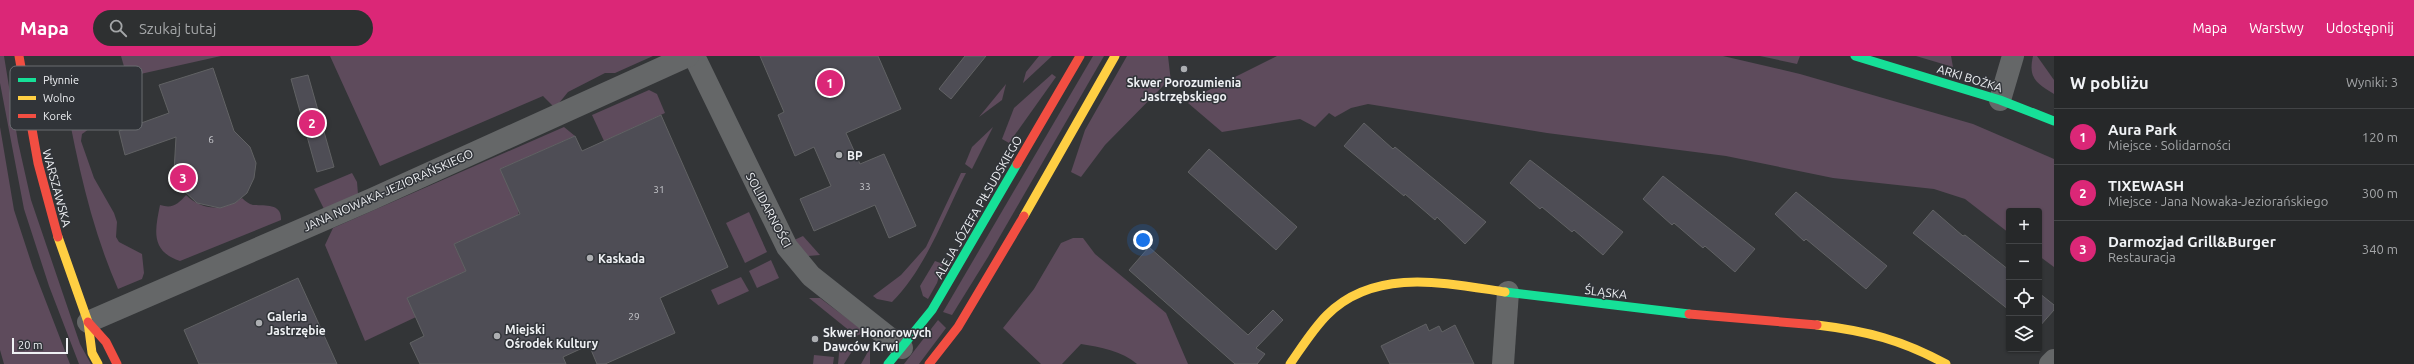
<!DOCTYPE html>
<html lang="pl">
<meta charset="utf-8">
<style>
body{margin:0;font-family:Ubuntu,sans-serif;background:#2e3031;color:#f1f3f6}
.controls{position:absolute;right:12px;bottom:12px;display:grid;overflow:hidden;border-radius:4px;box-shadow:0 1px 3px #0004}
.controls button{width:36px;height:36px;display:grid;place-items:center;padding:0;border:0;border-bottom:1px solid #424446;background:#262829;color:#f1f3f6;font:20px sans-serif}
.scale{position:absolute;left:12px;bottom:10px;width:56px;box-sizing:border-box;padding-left:4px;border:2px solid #eff1f4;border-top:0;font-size:11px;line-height:14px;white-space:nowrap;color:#eff1f4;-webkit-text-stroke:3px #313439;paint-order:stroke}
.you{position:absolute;left:1143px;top:184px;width:14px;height:14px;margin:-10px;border:3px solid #fff;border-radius:50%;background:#1a73e8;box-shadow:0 0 0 6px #1a73e833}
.badge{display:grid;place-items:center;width:26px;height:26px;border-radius:50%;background:#db2777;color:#fff;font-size:13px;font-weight:700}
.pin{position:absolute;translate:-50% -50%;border:2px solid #fff;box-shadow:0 1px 4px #0006}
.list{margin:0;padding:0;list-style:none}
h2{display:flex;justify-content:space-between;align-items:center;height:52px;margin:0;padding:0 16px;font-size:17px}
h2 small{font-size:13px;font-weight:400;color:#a4a6a8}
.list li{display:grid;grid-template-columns:26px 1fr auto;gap:12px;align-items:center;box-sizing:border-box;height:56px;padding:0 16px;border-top:1px solid #424446}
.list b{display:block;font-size:15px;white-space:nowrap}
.list p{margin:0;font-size:13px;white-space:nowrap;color:#a4a6a8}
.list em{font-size:13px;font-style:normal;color:#a4a6a8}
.icon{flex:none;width:22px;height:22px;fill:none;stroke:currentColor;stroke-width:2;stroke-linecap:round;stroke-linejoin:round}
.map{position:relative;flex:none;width:2054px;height:308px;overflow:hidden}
header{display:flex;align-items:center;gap:24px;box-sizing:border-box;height:56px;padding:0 20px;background:#db2777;color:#fff}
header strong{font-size:19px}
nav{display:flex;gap:22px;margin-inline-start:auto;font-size:14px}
.search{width:280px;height:36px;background:#2e3031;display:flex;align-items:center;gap:10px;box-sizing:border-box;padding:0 14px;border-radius:22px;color:#a4a6a8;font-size:15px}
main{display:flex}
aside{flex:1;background:#262829}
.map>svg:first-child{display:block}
.green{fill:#5e4b5c}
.building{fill:#4e4d55;stroke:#616264}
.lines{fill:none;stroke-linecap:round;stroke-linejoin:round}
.street{stroke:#656768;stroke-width:22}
.fast{stroke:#16e098;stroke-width:9}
.slow{stroke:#ffcf43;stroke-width:9}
.jam{stroke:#f24e42;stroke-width:9}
.poi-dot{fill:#adafb2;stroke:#313439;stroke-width:1.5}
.labels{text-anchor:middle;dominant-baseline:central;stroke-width:3;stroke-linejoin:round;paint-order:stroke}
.number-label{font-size:10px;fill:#c7c8cc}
.street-label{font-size:12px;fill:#eff1f4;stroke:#313439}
.poi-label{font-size:12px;font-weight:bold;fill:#eff1f4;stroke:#313439;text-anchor:start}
.key{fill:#313439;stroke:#6a6d71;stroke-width:1}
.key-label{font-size:11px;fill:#eff1f4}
</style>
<header>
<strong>Mapa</strong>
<div class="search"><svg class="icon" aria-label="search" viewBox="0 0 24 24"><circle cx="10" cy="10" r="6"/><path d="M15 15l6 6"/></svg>Szukaj tutaj</div>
<nav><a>Mapa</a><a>Warstwy</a><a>Udostępnij</a></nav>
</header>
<main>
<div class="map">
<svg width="2054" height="308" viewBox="0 0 2054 308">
<rect width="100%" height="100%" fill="#333537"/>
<!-- green -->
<g class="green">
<path d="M0,0H4L18,86L31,144L80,288L91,308H79L49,230L24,153L0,27Z"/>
<path d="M121,0H221L127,21Z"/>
<path d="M330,0H653L615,17H605L568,36L555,52L543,40L380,110Z"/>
<path d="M1039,0H1052L1023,27L1026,16Z"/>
<path d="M1093,0H1104L988,201L952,259L943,256Z"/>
<path d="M1127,0H1168L1171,26L1164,29L1105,89L1081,121L1071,116L1085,74Z"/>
<path d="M1277,0H1723L1800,18L1973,68L2054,103V211L2039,200V155H2009V177L1965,143L1934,133L1833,122L1726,100L1547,77L1368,48L1351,52L1335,61L1329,57L1315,71L1300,63L1222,76L1188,47L1201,38Z"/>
<path d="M1760,0H1800L1797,8Z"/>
<path d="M1916,0H1951L1953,11Z"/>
<path d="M2033,0H2037L2054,24V38C2036,27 2028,22 2033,0Z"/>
<path d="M92,18L99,19C103,24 109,31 109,38C109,54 94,70 82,78L81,85L94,122L114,157L117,166L116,181L119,186L142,198L144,217L142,223L118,233C89,167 75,95 62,24Z"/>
<path d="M1052,18L1056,21L1009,87L1002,83L1014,52Z"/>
<path d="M1006,28L1002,44L979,61Z"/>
<path d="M649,34L657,38L665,57L604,85L592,59Z"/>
<path d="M0,71L14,154L33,212L70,308H4L0,294Z"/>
<path d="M564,71L575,80L500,113L519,154L518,160L454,188L466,215L407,242L416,261L365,285L325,189L333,172Z"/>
<path d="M993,71L972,113L965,108L972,91Z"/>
<path d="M352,117L357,126L358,138L324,153L314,133Z"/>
<path d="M961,117H966C944,160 926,212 892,246L877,243L873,240L901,219L926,191Z"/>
<path d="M186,139C202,155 224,155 242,142C245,145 249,148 253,149C265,150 282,147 281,164L180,205C150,195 155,174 160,149C173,153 178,148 186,139Z"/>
<path d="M749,156L767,196L745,207L726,167Z"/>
<path d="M803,180L820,199L808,200L792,185Z"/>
<path d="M1073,182H1083L1095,198L1166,257L1188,308H1137C1122,295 1100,291 1081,288L1062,308H1041L1003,272L1034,233L1061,187Z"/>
<path d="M771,204L779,222L757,232L749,215Z"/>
<path d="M935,205L943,208L937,227L928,243L923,240L920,230Z"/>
<path d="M741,221L749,235L718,249L711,234Z"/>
<path d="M809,242H820L860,272L861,278L856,280Z"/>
<path d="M938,264L946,272L919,308H904Z"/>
<path d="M840,287L854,292L844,308H838Z"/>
<path d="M870,292V308H861Z"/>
<path d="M814,299L834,301L833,308H813Z"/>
</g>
<!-- building -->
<g class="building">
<path d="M760,0H878L901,53L846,77L860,108L884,98L916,170L889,182L875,149L814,175L800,143L831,130L814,91L795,100L778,59L784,56Z"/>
<path d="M965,0H986L951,43L939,33Z"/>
<path d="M213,12L234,75L250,91L256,107L254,122L247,137L235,147L220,152L197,147L180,131L174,116L176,81L125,99L119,75L169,57L159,29Z"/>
<path d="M308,19L334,111L317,116L291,23Z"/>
<path d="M661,59L728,211L660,242L675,277L605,308H597L589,289L563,301L566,308H420L410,287L424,280L407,242L466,215L454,188L520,158L500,113L575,80L582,95Z"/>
<path d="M1364,67L1393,93L1395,91L1486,166L1465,188L1437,161L1435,164L1405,138L1404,140L1344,90Z"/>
<path d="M1209,93L1297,171L1276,194L1188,116Z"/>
<path d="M1530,104L1623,176L1603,199L1574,174L1572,176L1542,151L1540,153L1510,127Z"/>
<path d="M1663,120L1755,193L1735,216L1705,190L1703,192L1674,167L1672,169L1643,143Z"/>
<path d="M1796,136L1887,210L1866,233L1806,183L1804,185L1775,158Z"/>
<path d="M1933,154L1963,180L1965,179L2009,214V254L1913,177Z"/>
<path d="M1149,191L1248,279L1273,254L1283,264L1256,292L1265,298L1257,308H1235L1129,214Z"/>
<path d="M298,222L337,308H199L184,274Z"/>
<path d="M2039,237L2054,249V254L2039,271Z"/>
<path d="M1426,268L1429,275L1439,270L1442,276L1455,269L1474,308H1390L1381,290Z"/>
</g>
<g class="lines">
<!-- street -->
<g class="street">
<path d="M694,0L787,191L811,220L902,292"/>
<path d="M2000,44L2013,0"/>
<path d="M88,266L372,143L688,0"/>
<path d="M1503,308L1508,236"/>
<path d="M2050,308L2054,304"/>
</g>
<!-- fast -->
<g class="fast">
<path d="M1855,0L2000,44L2054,65"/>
<path d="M1505,236L1689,258"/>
<path d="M888,308L932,254L1017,108"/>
</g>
<!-- slow -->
<g class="slow">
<path d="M1024,160L1115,0"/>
<path d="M58,181L88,266L92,297L98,308"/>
<path d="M1817,269C1867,275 1902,284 1946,308"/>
<path d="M1290,308C1302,291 1313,273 1327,259C1375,211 1445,227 1505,236"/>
</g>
<!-- jam -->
<g class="jam">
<path d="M19,0L38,107L58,181"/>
<path d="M1017,108L1080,0"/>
<path d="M1689,258L1817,269"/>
<path d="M88,266L106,286L117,308"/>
<path d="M929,308L958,271L1024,160"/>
</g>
</g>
<!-- markers -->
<g class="poi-dot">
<circle cx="1184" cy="13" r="4"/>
<circle cx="839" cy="99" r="4"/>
<circle cx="590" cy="202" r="4"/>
<circle cx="259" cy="267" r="4"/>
<circle cx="497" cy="280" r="4"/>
<circle cx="815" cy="283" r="4"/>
</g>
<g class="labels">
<!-- number labels -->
<g class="number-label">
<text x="211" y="83">6</text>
<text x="865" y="130">33</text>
<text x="659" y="133">31</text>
<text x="634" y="260">29</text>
</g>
<!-- street labels -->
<g class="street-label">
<text transform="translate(1970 22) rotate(17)">ARKI BOŻKA</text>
<text transform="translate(57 132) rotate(75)">WARSZAWSKA</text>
<text transform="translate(388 134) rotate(-24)">JANA NOWAKA-JEZIORAŃSKIEGO</text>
<text transform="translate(978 151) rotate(-60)">ALEJA JÓZEFA PIŁSUDSKIEGO</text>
<text transform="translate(769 154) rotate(62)">SOLIDARNOŚCI</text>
<text transform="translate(1606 236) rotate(7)">ŚLĄSKA</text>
</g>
<!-- poi labels -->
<g class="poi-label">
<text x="1184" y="26" text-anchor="middle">Skwer Porozumienia<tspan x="1184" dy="14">Jastrzębskiego</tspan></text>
<text x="847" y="99">BP</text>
<text x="598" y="202">Kaskada</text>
<text x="267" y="260">Galeria<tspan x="267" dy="14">Jastrzębie</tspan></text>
<text x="505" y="273">Miejski<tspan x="505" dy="14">Ośrodek Kultury</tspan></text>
<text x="823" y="276">Skwer Honorowych<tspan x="823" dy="14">Dawców Krwi</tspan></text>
</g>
</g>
<!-- legend -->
<rect x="10" y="10" width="132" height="64" rx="6" class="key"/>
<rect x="18" y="22" width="18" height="4" fill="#16e098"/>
<rect x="18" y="40" width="18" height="4" fill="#ffcf43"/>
<rect x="18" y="58" width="18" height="4" fill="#f24e42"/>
<g class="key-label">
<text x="43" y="28">Płynnie</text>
<text x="43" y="46">Wolno</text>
<text x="43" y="64">Korek</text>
</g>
</svg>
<div class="controls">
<button>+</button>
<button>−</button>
<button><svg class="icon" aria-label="locate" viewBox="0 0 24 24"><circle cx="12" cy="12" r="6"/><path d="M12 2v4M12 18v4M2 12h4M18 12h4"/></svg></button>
<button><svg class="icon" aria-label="layers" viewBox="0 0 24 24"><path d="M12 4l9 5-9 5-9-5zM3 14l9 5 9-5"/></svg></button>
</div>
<div class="scale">20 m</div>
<div class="you"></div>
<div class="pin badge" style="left:830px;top:27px">1</div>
<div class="pin badge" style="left:312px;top:67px">2</div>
<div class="pin badge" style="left:183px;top:122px">3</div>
</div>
<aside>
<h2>W pobliżu<small>Wyniki: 3</small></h2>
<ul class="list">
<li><span class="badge">1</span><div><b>Aura Park</b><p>Miejsce · Solidarności</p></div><em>120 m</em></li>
<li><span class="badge">2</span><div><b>TIXEWASH</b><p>Miejsce · Jana Nowaka-Jeziorańskiego</p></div><em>300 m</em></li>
<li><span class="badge">3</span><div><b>Darmozjad Grill&amp;Burger</b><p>Restauracja</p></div><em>340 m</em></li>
</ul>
</aside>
</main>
